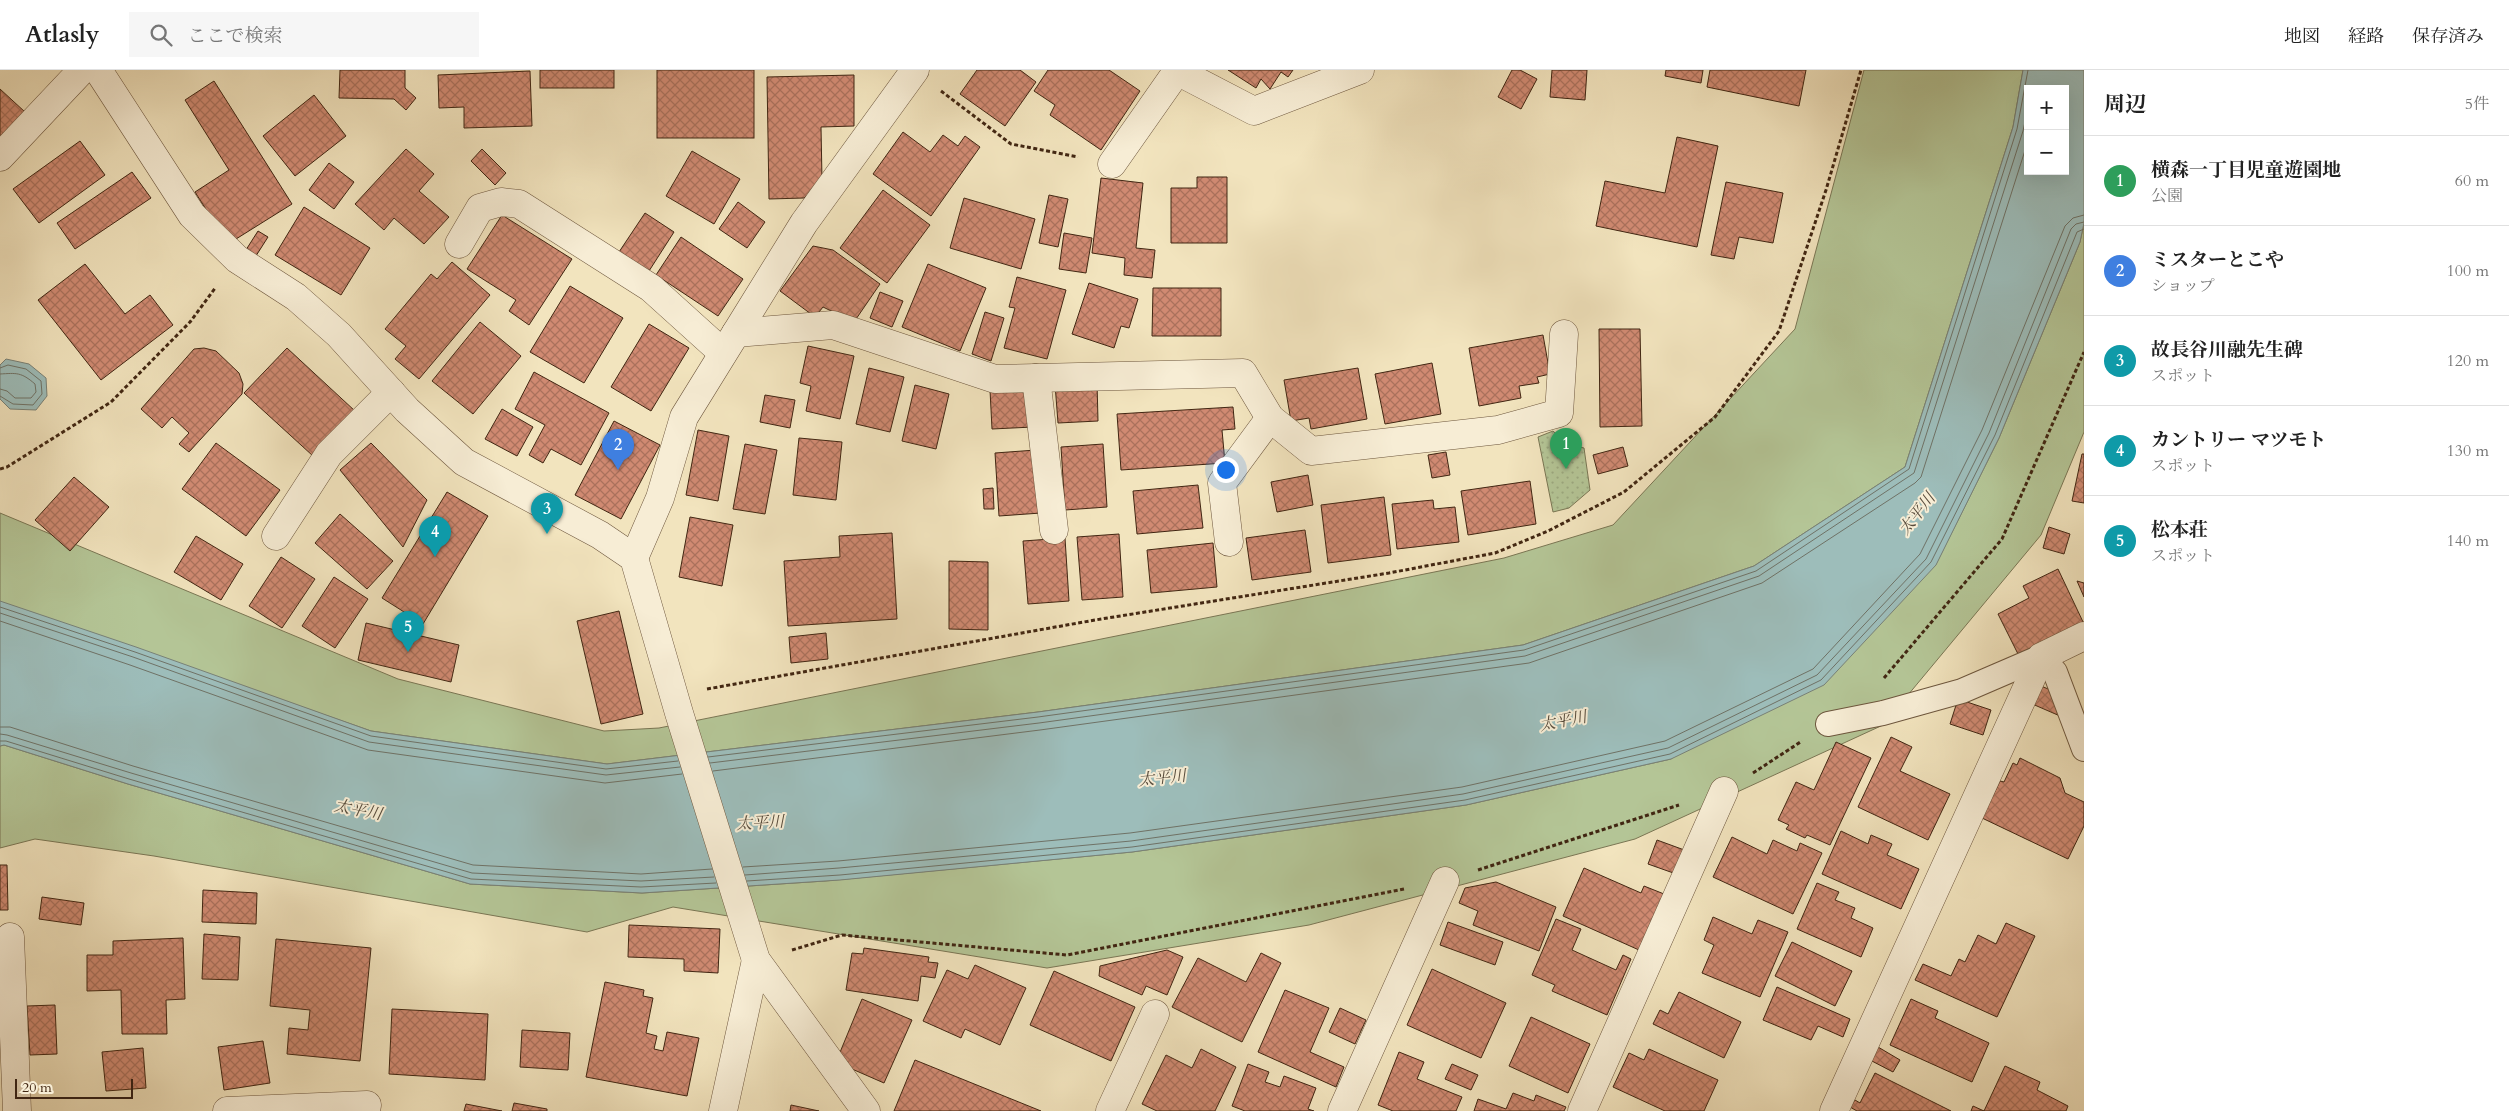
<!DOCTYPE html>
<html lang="ja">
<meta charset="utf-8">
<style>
body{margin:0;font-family:Cardo,"Noto Serif JP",serif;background:#f6f6f6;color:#222}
.controls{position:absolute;right:15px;top:15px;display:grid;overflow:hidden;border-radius:0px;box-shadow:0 5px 20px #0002}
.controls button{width:45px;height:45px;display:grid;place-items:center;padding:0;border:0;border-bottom:1px solid #e0e0e0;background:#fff;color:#222;font:25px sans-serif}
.scale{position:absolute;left:15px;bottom:12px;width:118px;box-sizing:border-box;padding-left:5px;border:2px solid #412612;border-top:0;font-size:14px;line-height:18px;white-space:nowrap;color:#412612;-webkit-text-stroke:4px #f7edd5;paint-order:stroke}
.you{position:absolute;left:1225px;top:399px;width:18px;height:18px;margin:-12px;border:4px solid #fff;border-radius:50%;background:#1a73e8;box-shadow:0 0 0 8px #1a73e833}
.badge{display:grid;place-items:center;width:32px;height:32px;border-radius:50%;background:#2563eb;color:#fff;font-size:16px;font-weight:700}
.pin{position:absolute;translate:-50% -41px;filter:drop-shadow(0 1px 2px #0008)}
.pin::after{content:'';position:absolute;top:26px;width:18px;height:15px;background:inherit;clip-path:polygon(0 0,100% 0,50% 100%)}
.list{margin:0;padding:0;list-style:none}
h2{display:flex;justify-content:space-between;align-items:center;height:65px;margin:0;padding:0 20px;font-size:21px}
h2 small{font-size:16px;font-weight:400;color:#767676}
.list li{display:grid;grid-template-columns:32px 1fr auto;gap:15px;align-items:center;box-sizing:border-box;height:90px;padding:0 20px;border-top:1px solid #e0e0e0}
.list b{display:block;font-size:19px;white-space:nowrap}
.list p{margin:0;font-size:16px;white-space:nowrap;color:#767676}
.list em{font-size:16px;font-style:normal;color:#767676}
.icon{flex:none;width:28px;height:28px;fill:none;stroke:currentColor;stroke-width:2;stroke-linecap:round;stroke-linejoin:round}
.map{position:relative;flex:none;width:2084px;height:1041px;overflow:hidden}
header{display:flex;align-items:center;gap:30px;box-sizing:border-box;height:70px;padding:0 25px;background:#fff;border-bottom:1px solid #e0e0e0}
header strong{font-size:24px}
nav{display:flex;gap:28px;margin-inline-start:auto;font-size:18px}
.search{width:350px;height:45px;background:#f6f6f6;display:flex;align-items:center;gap:12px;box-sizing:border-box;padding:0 18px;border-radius:0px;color:#767676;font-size:19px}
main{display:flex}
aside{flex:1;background:#fff}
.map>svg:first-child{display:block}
.green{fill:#b4c596;stroke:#7a7654}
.park{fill:url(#park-dots);stroke:#7a7654}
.water{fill:#9dbdba;stroke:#788177;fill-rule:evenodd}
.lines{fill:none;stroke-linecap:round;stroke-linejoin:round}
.shore{stroke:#6f7266;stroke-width:1}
.building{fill:url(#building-cross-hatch);stroke:#412612}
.lane-casing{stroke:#6d563d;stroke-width:26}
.street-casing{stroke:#6d563d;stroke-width:29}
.path{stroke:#412612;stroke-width:3;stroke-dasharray:4 2.5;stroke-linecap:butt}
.lane{stroke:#f7edd5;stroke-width:24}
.street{stroke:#f7edd5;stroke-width:28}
.labels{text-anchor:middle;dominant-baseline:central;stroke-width:4;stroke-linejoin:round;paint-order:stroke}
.water-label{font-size:16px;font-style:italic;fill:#584c3c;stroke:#f7edd5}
</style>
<header>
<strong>Atlasly</strong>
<div class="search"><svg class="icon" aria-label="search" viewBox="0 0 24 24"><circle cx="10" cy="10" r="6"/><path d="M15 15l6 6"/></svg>ここで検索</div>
<nav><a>地図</a><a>経路</a><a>保存済み</a></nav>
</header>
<main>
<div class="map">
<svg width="2084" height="1041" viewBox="0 0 2084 1041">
<defs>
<pattern id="park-dots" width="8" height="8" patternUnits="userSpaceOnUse" patternTransform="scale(1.25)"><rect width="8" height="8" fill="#b4c596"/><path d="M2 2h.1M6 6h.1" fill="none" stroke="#9ca980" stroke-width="1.8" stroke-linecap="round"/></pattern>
<pattern id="building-cross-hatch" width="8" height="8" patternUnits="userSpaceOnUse" patternTransform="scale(1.25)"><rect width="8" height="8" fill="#d08a72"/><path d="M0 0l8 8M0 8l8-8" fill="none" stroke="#aa715c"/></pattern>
</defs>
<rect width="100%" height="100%" fill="#f2e4be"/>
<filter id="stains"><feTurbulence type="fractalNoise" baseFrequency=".004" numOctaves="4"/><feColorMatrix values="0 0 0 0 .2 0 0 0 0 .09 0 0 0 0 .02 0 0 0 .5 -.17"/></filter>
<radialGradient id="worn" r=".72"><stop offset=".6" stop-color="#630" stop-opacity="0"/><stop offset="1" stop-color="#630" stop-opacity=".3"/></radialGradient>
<!-- green -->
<g class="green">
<path d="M1864,0H2023L2013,57L1905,397L1754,496L1523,575L1038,642L607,694L371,661L0,532V443L398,609L604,661L659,658L1504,488L1613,455L1795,259Z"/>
<path d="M2084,153V362L2041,465L1883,655L1635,769L1309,855L1047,898L673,837L587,862L154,786L35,769L0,778V676L4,675L128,714L470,814L642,823L825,811L1132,782L1466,735L1671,689L1935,496L1999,368L2080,172Z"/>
</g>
<!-- park -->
<path class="park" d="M1553,361L1567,374L1584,378L1590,420L1569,438L1553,442L1538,367Z"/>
<!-- water -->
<g class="water">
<path d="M2023,0H2084V153L2080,172L1999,368L1936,495L1824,615L1671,689L1466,735L1132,782L840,810L642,823L470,814L128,714L4,675L0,676V531L136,577L371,661L607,694L1038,642L1523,575L1754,496L1905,397L2013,57ZM2028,19H2065V101H2028Z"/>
<path d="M6,289L29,294L46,308L47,326L36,340L10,339L0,329V295Z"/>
</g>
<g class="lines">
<!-- shore -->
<g class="shore">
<path d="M0,298L8,295L26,299L41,311L42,324L33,335L13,334L0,326"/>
<path d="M0,304C17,303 21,302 35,314L36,322L31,328H15L7,321L0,319"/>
<path d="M0,537L135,582L371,666L606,699L678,691"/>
<path d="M0,543L133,587L369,672L606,705L680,697"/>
<path d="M0,551L130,595L368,680L605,713L682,704"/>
<path d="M0,657H10L133,696L473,795L641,804L712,799"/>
<path d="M0,664L7,665L131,703L472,803L641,811L714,807"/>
<path d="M0,671H6L129,709L471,809L641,817L716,813"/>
<path d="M708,687L1038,647L1524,580L1756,501L1909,399L2017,59L2028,0"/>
<path d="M710,693L1039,653L1525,586L1759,506L1914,403L2023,61L2028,38"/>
<path d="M713,701L1040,660L1529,593L1762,513L1915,413L1921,407L2028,71"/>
<path d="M743,797L838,791L1130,763L1462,717L1665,671L1813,599L1920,484L1982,360L2065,156L2073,148L2084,145"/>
<path d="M745,805L839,798L1131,771L1463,724L1668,678L1817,605L1926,489L1989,363L2071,159L2076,154L2084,152"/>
<path d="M747,811L840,805L1132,777L1465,730L1670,684L1821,610L1931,492L1995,365L2077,162L2084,159"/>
</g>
</g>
<!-- building -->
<g class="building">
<path d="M340,0H405V18L416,28L406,40L394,29L339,28Z"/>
<rect x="540" y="0" width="74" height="18"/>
<rect x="657" y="0" width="97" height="68"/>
<path d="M977,0H1020L1036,12L1005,56L960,24Z"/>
<path d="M1048,0H1109L1140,21L1101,80L1050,45L1055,35L1034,21Z"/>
<path d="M1228,0H1293L1288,7L1281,2L1270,19L1261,9L1256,18Z"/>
<path d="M1512,0H1520L1537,9L1521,39L1498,27Z"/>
<path d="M1552,0H1587L1585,30L1550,27Z"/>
<path d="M1666,0H1703L1701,13L1665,6Z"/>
<path d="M1710,0H1806L1799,36L1707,17Z"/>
<path d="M530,1L532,56L464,58V37L439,38L438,5Z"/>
<path d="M854,5V56L821,57L822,110L804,128L769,129L767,7Z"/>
<path d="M214,11L292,134L228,174L195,122L229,100L185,30Z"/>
<path d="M0,19L25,42L0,69Z"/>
<path d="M314,25L346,66L295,106L263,66Z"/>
<path d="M903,62L930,82L943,65L958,76L965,66L980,77L931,146L873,104Z"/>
<path d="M1677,67L1718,76L1697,177L1596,156L1605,111L1665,123Z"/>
<path d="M80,71L105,105L39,153L13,119Z"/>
<path d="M406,79L434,104L419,121L449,147L424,174L394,148L384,160L355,134Z"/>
<path d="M482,79L506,103L495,115L471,91Z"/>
<path d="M692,81L740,109L714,154L666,126Z"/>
<path d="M329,93L354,112L334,139L309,120Z"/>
<path d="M132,102L151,128L75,179L57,153Z"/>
<path d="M1197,107H1227V173H1171V118H1197Z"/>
<path d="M1101,108L1143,113L1136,178L1155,180L1152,208L1124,205L1125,188L1092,183Z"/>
<path d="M1726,112L1783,123L1773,173L1739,167L1734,189L1711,185Z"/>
<path d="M883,120L930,155L887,213L840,178Z"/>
<path d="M1049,125L1068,129L1058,177L1039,173Z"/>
<path d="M964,128L1035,149L1021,199L950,178Z"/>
<path d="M738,132L765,152L747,178L719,159Z"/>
<path d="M304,137L370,178L341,225L275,185Z"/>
<path d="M645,143L674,162L649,201L619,182Z"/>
<path d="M502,145L572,189L529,255L509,241L516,230L467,199Z"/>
<path d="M258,161L268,167L254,189L244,183Z"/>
<path d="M1064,163L1092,168L1086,203L1059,199Z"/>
<path d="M681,167L743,209L718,246L656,205Z"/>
<path d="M813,176L833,180L880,214L854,252L823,237L815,247L780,221Z"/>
<path d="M452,192L490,225L419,309L395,289L406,276L385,259L431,204L437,209Z"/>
<path d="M85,194L125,244L150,225L173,255L101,310L38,230Z"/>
<path d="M928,194L986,218L960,281L902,257Z"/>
<path d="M1017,207L1066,220L1047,289L1004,278L1015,238L1009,237Z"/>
<path d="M1089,213L1138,229L1129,258L1121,256L1114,278L1072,264Z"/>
<path d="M570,216L623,248L584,313L530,282Z"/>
<path d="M1153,218H1221V266H1152Z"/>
<path d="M880,222L903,231L892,257L870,248Z"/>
<path d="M985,242L1004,248L991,291L972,284Z"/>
<path d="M480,252L521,286L473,344L432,311Z"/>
<path d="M649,254L689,278L651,341L611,317Z"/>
<path d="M1599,259H1640L1642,356L1600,357Z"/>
<path d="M1543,265L1550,304L1537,307L1539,313L1519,316L1521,328L1479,336L1469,278Z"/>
<path d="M808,276L854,286L840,349L806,341L811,316L800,313Z"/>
<path d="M204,278L216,281L239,303L243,314L242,324L189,382L179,374L189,363L172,347L162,358L141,339L194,279Z"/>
<path d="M287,278L355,341L313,386L244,323Z"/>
<path d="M1432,293L1441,344L1385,354L1375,304Z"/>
<path d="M869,298L904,307L890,362L856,354Z"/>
<path d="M1358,298L1367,349L1311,359L1309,348L1291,351L1284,310Z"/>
<path d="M534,302L609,343L581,395L551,379L543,393L529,385L545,355L515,339Z"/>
<path d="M1097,312L1098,351L1058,353L1055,314Z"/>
<path d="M915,315L949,324L936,379L902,371Z"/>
<path d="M1031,318L1033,357L992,359L990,320Z"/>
<path d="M765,325L795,330L790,358L760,352Z"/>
<path d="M1233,337L1235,359L1222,360L1225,393L1121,400L1117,344Z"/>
<path d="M502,339L533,357L517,386L485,369Z"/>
<path d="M614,351L660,375L621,449L575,425Z"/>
<path d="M698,360L729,366L718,431L686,425Z"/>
<path d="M799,368L842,372L836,430L793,425Z"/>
<path d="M216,373L280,420L246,466L182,419Z"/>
<path d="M371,373L427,430L403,477L340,400Z"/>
<path d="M745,374L777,380L765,444L733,439Z"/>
<path d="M1103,374L1107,437L1065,440L1061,377Z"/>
<path d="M1623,377L1628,396L1598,404L1593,385Z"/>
<path d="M1036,380L1041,443L999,446L995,383Z"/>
<path d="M1446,382L1450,405L1432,408L1428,385Z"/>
<path d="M2082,384H2084V433L2072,431Z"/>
<path d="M1308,405L1313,435L1277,442L1271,412Z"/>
<path d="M74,407L109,437L70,481L35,450Z"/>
<path d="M1530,411L1536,454L1468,465L1461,421Z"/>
<path d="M1198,415L1203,458L1137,464L1133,421Z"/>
<path d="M993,418L994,439H984L983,419Z"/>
<path d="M447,422L488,446L423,554L382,528Z"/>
<path d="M1384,427L1391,485L1328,493L1321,435Z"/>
<path d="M1433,430L1434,439L1455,437L1459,472L1397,479L1392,434Z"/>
<path d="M340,444L393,491L367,519L315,473Z"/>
<path d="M690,447L733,455L722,516L679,507Z"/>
<path d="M2049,457L2070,464L2064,484L2043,478Z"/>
<path d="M1305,460L1311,502L1252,510L1246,468Z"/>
<path d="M892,463L897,549L788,556L784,491L840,487L839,466Z"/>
<path d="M1119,464L1123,527L1082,530L1077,467Z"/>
<path d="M196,466L243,494L221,530L174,502Z"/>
<path d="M1065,468L1069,531L1028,534L1023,471Z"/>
<path d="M1213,473L1217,517L1151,523L1147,480Z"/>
<path d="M281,487L315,509L282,558L249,536Z"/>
<path d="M949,491L988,492V560L949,559Z"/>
<path d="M2058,499L2084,554L2019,586L1998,544L2029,528L2023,516Z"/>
<path d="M334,507L368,529L335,578L302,556Z"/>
<path d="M2077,511L2084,513V527Z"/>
<path d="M619,541L643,644L601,654L577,551Z"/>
<path d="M366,553L459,575L451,612L358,590Z"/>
<path d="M826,563L828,589L791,593L789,567Z"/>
<path d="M2041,616L2053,621L2060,646L2030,633Z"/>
<path d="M1958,629L1991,640L1983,665L1950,654Z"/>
<path d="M1891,667L1912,677L1900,701L1950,724L1928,770L1858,737Z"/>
<path d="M1836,672L1871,688L1830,775L1807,765L1805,768L1786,759L1789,755L1778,750L1796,712L1814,720Z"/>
<path d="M2020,688L2060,708L2065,723L2084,732V756L2068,789L1982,748L2000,711L2004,712L2013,693L2017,695Z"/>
<path d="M1841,761L1868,774L1871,765L1892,774L1887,785L1919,799L1901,839L1822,804Z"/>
<path d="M1732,767L1767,784L1773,770L1797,781L1800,773L1822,783L1793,844L1713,807Z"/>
<path d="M1657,770L1687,781L1679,805L1648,794Z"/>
<path d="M0,795H7L8,840H0Z"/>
<path d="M1584,798L1641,823L1644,816L1664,824L1639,880L1563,846Z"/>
<path d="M1496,812L1556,837L1539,881L1473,855L1478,841L1459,833L1465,818Z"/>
<path d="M1817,813L1839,822L1835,830L1855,838L1851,848L1873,858L1861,887L1797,859Z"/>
<path d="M203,820L257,823L256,854L202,852Z"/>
<path d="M42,827L84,833L81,855L39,849Z"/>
<path d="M1713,847L1752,864L1758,850L1788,862L1760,927L1702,903L1714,875L1704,870Z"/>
<path d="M1556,849L1581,859L1572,880L1616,900L1623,885L1631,889L1607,945L1552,921L1555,915L1532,905Z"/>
<path d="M1448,852L1503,872L1495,895L1440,875Z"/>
<path d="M2006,853L2035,866L1997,947L1915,910L1923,894L1951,906L1959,889L1965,892L1978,865L1996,874Z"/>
<path d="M629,855L720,859L718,903L684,901V889L628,887Z"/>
<path d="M204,864L240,867L238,910L202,909Z"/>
<path d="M183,868L185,929L166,930L167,964H122L121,920L87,921V885H113V871Z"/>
<path d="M276,869L371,878L360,991L287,984L289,958L308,960L310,940L270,936Z"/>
<path d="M1792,872L1852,901L1835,936L1775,906Z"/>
<path d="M864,878L929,887L928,892L938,893L935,908L921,906L918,931L846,920L852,883L863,884Z"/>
<path d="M1167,880L1183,887L1167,925L1146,916L1142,925L1099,906L1100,896Z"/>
<path d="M1261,883L1281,893L1242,972L1172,937L1198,888L1246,912Z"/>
<path d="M975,895L1026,918L1000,975L965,959L961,968L923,951L947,900L968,909Z"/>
<path d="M1432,899L1506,933L1481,988L1407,955Z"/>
<path d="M1054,901L1135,937L1111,991L1030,955Z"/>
<path d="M605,912L644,920L643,926L653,928L646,963L657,966L654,979L663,981L667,962L699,968L687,1026L586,1007Z"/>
<path d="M1777,917L1850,949L1843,967L1818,956L1811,970L1763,950Z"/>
<path d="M1285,920L1329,938L1310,982L1344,997L1336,1017L1258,982Z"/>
<path d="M1679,922L1741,952L1724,988L1653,954L1660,940L1668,944Z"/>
<path d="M862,929L912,950L884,1013L836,992Z"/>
<path d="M1911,929L1938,941L1935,948L1989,973L1972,1012L1890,975Z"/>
<path d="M55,935L57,984L30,985L27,936Z"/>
<path d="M1340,938L1366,950L1355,974L1329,962Z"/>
<path d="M392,939L488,944L485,1010L389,1004Z"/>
<path d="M1531,947L1590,974L1568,1023L1509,996Z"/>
<path d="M522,960L570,963L568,1000L520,997Z"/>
<path d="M263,971L270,1013L224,1020L218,977Z"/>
<path d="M1878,977L1900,990L1893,1002L1870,990Z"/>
<path d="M143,978L146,1018L106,1021L102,982Z"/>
<path d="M1201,979L1236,997L1215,1041H1157L1142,1034L1166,985L1192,998Z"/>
<path d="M1649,979L1718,1010L1704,1041H1665L1613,1017L1629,983L1644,990Z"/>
<path d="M1399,982L1424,992L1417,1009L1462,1027L1456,1041H1393L1378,1035Z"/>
<path d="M915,990L1041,1041H894Z"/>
<path d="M1248,994L1269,1002L1265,1012L1280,1017L1284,1006L1316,1018L1308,1039L1314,1041H1245L1232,1036Z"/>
<path d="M1452,994L1478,1005L1471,1020L1445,1009Z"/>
<path d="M2005,996L2040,1012L2037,1020L2068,1036L2066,1041H1971L1973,1036L1984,1041Z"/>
<path d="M1875,1003L1951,1041H1857L1850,1037L1855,1030L1860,1033Z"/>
<path d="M1513,1023L1534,1031L1536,1025L1566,1037L1564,1041H1474L1478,1029L1506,1039Z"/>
<path d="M514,1033L547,1039V1041H512Z"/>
<path d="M466,1034L502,1041H464Z"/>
<path d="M791,1035L819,1041H790Z"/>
</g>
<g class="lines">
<!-- lane casing -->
<g class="lane-casing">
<path id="lane" d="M1828,654L1883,643L1962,621L2041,587L2055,602L2084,679"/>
</g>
<!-- street casing -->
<g class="street-casing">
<g id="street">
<path d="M98,0L192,145L237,189L296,227L339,265L407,340L464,392L600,465L634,488L679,643L756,890L866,1041"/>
<path d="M1177,1L1254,41L1360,0"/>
<path d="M0,87L82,0"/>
<path d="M1112,94L1178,0"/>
<path d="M459,174L480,138L501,132L519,134L651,218L723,283"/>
<path d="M736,263L833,255L995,309L1243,303L1270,348L1311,381L1498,360L1559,343L1564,264"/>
<path d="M1036,308L1054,460"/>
<path d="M276,466L329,384L391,322"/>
<path d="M1229,472L1222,413L1270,348"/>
<path d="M634,488L660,428L684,347L804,153L915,0"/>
<path d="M10,867L17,1041"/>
<path d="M227,1041L367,1035L366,1041"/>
<path d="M723,1041L756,890"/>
<path d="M1110,1041L1155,944"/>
<path d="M1342,1041L1445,811"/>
<path d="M1582,1041L1724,721"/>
<path d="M1834,1041L2041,587L2084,566"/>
</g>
</g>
<!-- path -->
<g class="path">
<path d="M941,21L1011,74L1078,87"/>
<path d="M0,399L7,397L111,332L190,252L216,217"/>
<path d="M1884,608L2002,469L2084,282"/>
<path d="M707,619L1095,550L1389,503L1495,483L1548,461L1624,422L1715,347L1779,261L1826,120L1861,0"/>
<path d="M1753,703L1802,671"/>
<path d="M1478,800L1679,735"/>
<path d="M792,880L842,865L1067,885L1404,819"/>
</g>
<!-- lane -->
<use href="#lane" class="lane"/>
<!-- street -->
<use href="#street" class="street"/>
</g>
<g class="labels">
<!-- water labels -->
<g class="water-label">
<text transform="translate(1917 444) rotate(-52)">太平川</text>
<text transform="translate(1563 651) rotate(-11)">太平川</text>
<text transform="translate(1162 708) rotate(-6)">太平川</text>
<text transform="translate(358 740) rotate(11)">太平川</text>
<text transform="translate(760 753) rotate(-3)">太平川</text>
</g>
</g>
<rect width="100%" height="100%" filter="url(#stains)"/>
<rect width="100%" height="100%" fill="url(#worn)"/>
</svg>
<div class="controls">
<button>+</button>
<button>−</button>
</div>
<div class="scale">20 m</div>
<div class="you"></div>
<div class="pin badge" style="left:1566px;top:399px;background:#2e9e5b">1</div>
<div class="pin badge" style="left:618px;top:400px;background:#3f7fe0">2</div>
<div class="pin badge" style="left:547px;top:464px;background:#0f9aa8">3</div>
<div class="pin badge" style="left:435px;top:487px;background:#0f9aa8">4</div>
<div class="pin badge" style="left:408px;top:582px;background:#0f9aa8">5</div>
</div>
<aside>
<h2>周辺<small>5件</small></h2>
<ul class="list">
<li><span class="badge" style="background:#2e9e5b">1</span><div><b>横森一丁目児童遊園地</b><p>公園</p></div><em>60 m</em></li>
<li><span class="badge" style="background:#3f7fe0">2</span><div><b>ミスターとこや</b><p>ショップ</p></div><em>100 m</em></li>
<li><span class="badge" style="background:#0f9aa8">3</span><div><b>故長谷川融先生碑</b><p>スポット</p></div><em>120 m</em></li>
<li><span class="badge" style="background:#0f9aa8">4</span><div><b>カントリー マツモト</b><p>スポット</p></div><em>130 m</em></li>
<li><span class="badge" style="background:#0f9aa8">5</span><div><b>松本荘</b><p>スポット</p></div><em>140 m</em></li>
</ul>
</aside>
</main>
